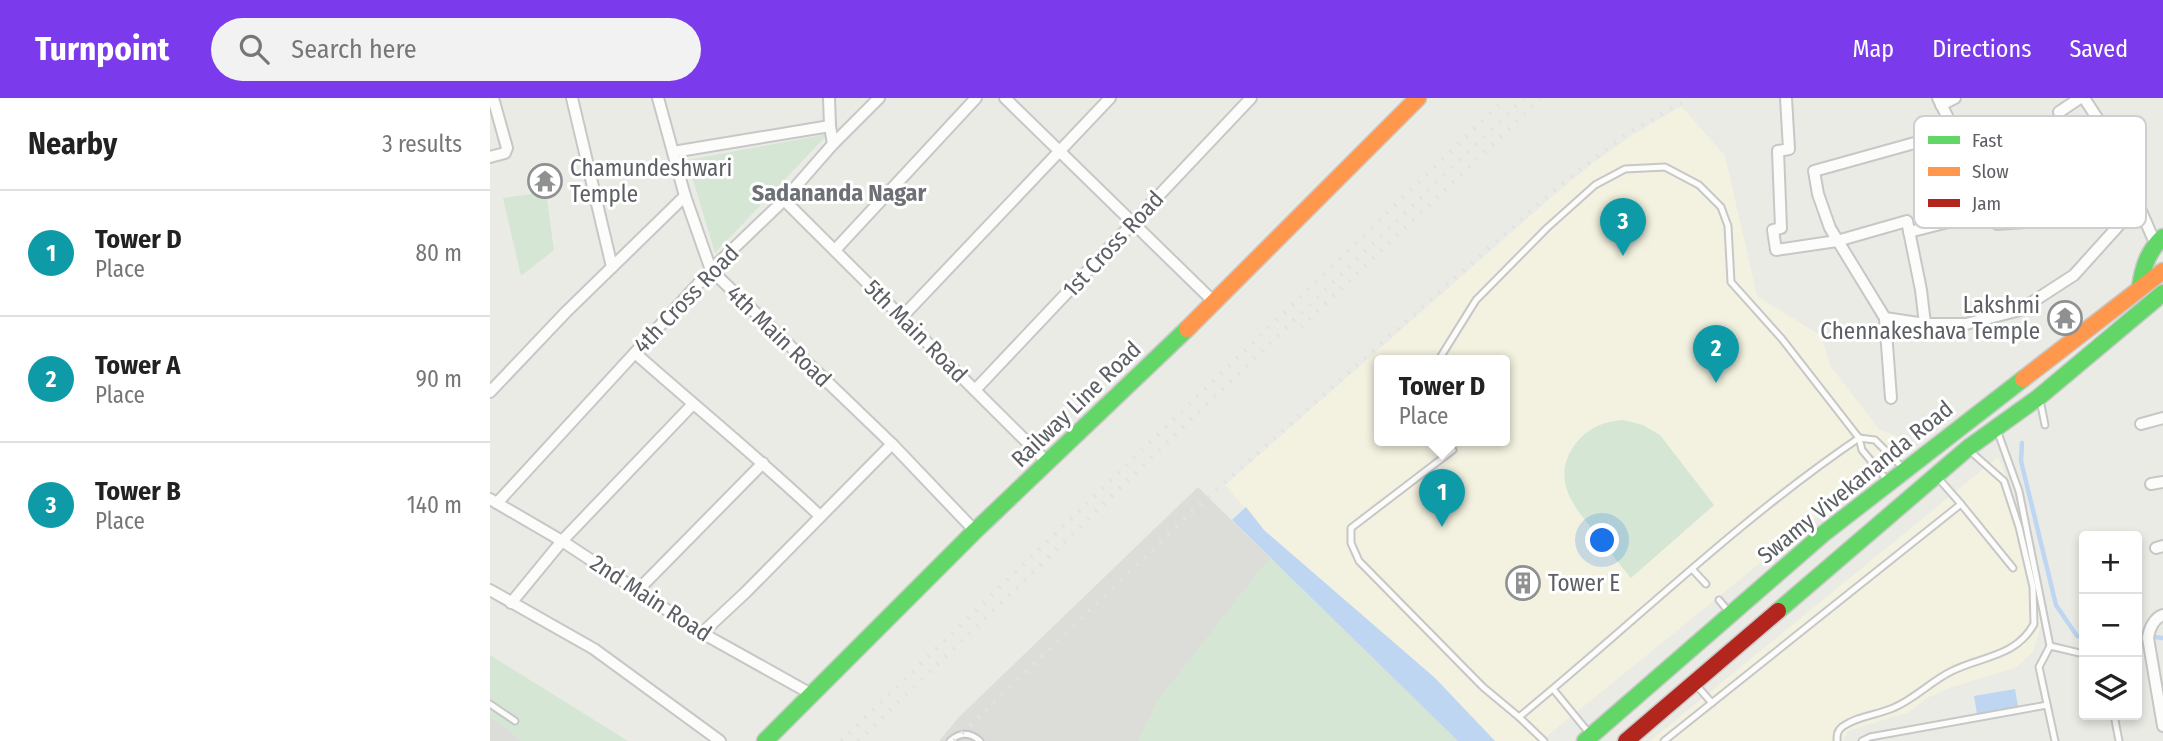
<!DOCTYPE html>
<meta charset="utf-8">
<style>
body{margin:0;font-family:"Fira Sans Condensed",sans-serif;background:#f2f2f2;color:#222}
.controls{position:absolute;right:21px;bottom:21px;display:grid;overflow:hidden;border-radius:7px;box-shadow:0 4px 10px #0003}
.controls button{width:63px;height:63px;display:grid;place-items:center;padding:0;border:0;border-bottom:2px solid #e0e0e0;background:#fff;color:#222;font:35px sans-serif}
.you{position:absolute;left:1113px;top:443px;width:24px;height:24px;margin:-18px;border:5px solid #fff;border-radius:50%;background:#1a73e8;box-shadow:0 0 0 10px #1a73e833}
.badge{display:grid;place-items:center;width:46px;height:46px;border-radius:50%;background:#7c3aed;color:#fff;font-size:23px;font-weight:700}
.pin{position:absolute;translate:-50% -58px;filter:drop-shadow(0 2px 4px #0008)}
.pin::after{content:'';position:absolute;top:37px;width:24px;height:21px;background:inherit;clip-path:polygon(0 0,100% 0,50% 100%)}
.popup{position:absolute;left:884px;top:257px;width:136px;height:91px;box-sizing:border-box;display:grid;place-content:center;border-radius:7px;background:#fff;filter:drop-shadow(0 2px 5px #0005);font-size:23px;white-space:nowrap;color:#767676}
.popup b{font-size:26px;color:#222}
.popup::after{content:'';position:absolute;left:50%;top:100%;margin-left:-14px;border:14px solid transparent;border-top-color:#fff}
.list{margin:0;padding:0;list-style:none}
h2{display:flex;justify-content:space-between;align-items:center;height:91px;margin:0;padding:0 28px;font-size:30px}
h2 small{font-size:23px;font-weight:400;color:#767676}
.list li{display:grid;grid-template-columns:46px 1fr auto;gap:21px;align-items:center;box-sizing:border-box;height:126px;padding:0 28px;border-top:2px solid #e0e0e0}
.list b{display:block;font-size:26px;white-space:nowrap}
.list p{margin:0;font-size:23px;white-space:nowrap;color:#767676}
.list em{font-size:23px;font-style:normal;color:#767676}
.icon{flex:none;width:38px;height:38px;fill:none;stroke:currentColor;stroke-width:2;stroke-linecap:round;stroke-linejoin:round}
.map{position:relative;flex:none;width:1673px;height:643px;overflow:hidden}
header{display:flex;align-items:center;gap:42px;box-sizing:border-box;height:98px;padding:0 35px;background:#7c3aed;color:#fff}
header strong{font-size:33px}
nav{display:flex;gap:38px;margin-inline-start:auto;font-size:24px}
.search{width:490px;height:63px;background:#f2f2f2;display:flex;align-items:center;gap:18px;box-sizing:border-box;padding:0 24px;border-radius:38px;color:#767676;font-size:26px}
main{display:flex}
aside{flex:1;background:#fff}
.map>svg:first-child{display:block}
.commercial{fill:#f3f2e0;fill-rule:evenodd}
.industrial{fill:#dcdcd8}
.green{fill:#d5e6d5}
.water{fill:#bed6f1}
.lines{fill:none;stroke-linecap:round;stroke-linejoin:round}
.stream{stroke:#bed6f1;stroke-width:4.5}
.lane-casing{stroke:#c7c7c7;stroke-width:9}
.street-casing{stroke:#c7c7c7;stroke-width:14}
.fast-casing{stroke:#c8c9c8;stroke-width:19}
.slow-casing{stroke:#c8c9c8;stroke-width:19}
.jam-casing{stroke:#c8c9c8;stroke-width:19}
.lane{stroke:#fcfcfb;stroke-width:5}
.street{stroke:#fcfcfb;stroke-width:10}
.fast{stroke:#63d668;stroke-width:16}
.slow{stroke:#ff974d;stroke-width:16}
.jam{stroke:#b3261e;stroke-width:16}
.rail{stroke:#e2e2e2;stroke-width:4.5;stroke-dasharray:2 9;stroke-linecap:butt}
.labels{text-anchor:middle;dominant-baseline:central;stroke-width:6;stroke-linejoin:round;paint-order:stroke}
.poi-label{font-size:23px;fill:#5c5f63;stroke:#fff;text-anchor:start}
.street-label{font-size:23px;fill:#5c5f63;stroke:#fff}
.neighbourhood-label{font-size:24px;font-weight:bold;fill:#6d7075;stroke:#fff}
.key{fill:#fff;stroke:#cecfd0;stroke-width:2}
.key-label{font-size:19px;fill:#5c5f63}
</style>
<header>
<strong>Turnpoint</strong>
<div class="search"><svg class="icon" aria-label="search" viewBox="0 0 24 24"><circle cx="10" cy="10" r="6"/><path d="M15 15l6 6"/></svg>Search here</div>
<nav><a>Map</a><a>Directions</a><a>Saved</a></nav>
</header>
<main>
<aside>
<h2>Nearby<small>3 results</small></h2>
<ul class="list">
<li><span class="badge" style="background:#0f9aa8">1</span><div><b>Tower D</b><p>Place</p></div><em>80 m</em></li>
<li><span class="badge" style="background:#0f9aa8">2</span><div><b>Tower A</b><p>Place</p></div><em>90 m</em></li>
<li><span class="badge" style="background:#0f9aa8">3</span><div><b>Tower B</b><p>Place</p></div><em>140 m</em></li>
</ul>
</aside>
<div class="map">
<svg width="1673" height="643" viewBox="0 0 1673 643">
<rect width="100%" height="100%" fill="#ebebe6"/>
<!-- commercial -->
<g class="commercial">
<path d="M1191,8L1235,58L1267,198L1331,238L1341,269L1389,331L1419,344L1051,643H1005L945,580L774,432L735,387L1064,97L1103,65L1138,40ZM889,263H1015V343H889Z"/>
<path d="M1508,359L1523,394L1552,523L1543,554L1525,570L1459,590L1437,600L1419,614L1358,633L1353,643H1160Z"/>
</g>
<!-- industrial -->
<g class="industrial">
<path d="M708,389L726,407L968,643H449L469,619Z"/>
<path d="M0,618L32,643H0Z"/>
</g>
<!-- green -->
<g class="green">
<path d="M338,36L225,155L197,62Z"/>
<path d="M56,94L64,152L31,178L13,100Z"/>
<path d="M1133,322L1153,327L1170,337L1224,407L1141,480C1129,466 1118,451 1107,437C1084,409 1059,381 1086,345C1098,330 1114,323 1133,322Z"/>
<path d="M780,459L968,643H648L667,603Z"/>
<path d="M0,557L138,643H32L0,618Z"/>
</g>
<!-- water -->
<g class="water">
<path d="M756,409L774,432L945,580L1005,643H968L742,422Z"/>
<path d="M1525,591L1528,608L1487,616L1484,598Z"/>
</g>
<g class="lines">
<!-- stream -->
<g class="stream">
<path d="M1532,345L1531,363L1566,507L1587,538H1594"/>
<path d="M1647,537L1673,540"/>
</g>
<!-- lane casing -->
<g class="lane-casing">
<g id="lane">
<path d="M948,263L986,202L1057,130L1105,87L1135,71L1175,69L1209,87L1231,109L1238,128L1241,184L1292,241L1369,340L1372,352L1397,382"/>
<path d="M1550,302L1555,327"/>
<path d="M1507,332L1529,393L1560,548L1549,569L1565,643"/>
<path d="M957,343L963,352L861,430V445L869,463L993,589L1029,619L1054,643"/>
<path d="M1449,381L1471,406L1523,470"/>
<path d="M1202,471L1216,486"/>
<path d="M1229,502L1239,514"/>
<path d="M1560,548L1594,556"/>
<path d="M1207,588L1222,605"/>
<path d="M1063,591L1099,635"/>
<path d="M0,606L25,623"/>
<path d="M1624,617L1629,643"/>
<path d="M1029,619C1143,526 1248,422 1369,340L1385,342L1414,371"/>
<path d="M460,643C470,634 480,634 490,643"/>
<path d="M1174,643L1471,406"/>
<path d="M1347,643C1347,637 1347,633 1352,629C1367,618 1387,617 1403,610C1425,601 1441,583 1462,573C1492,558 1526,559 1544,526L1543,489L1529,429L1514,383L1480,353"/>
<path d="M1372,643L1380,639L1557,607"/>
</g>
</g>
<!-- street casing -->
<g class="street-casing">
<g id="street">
<path d="M82,0L122,169"/>
<path d="M168,0L195,98L221,172L402,346L485,433"/>
<path d="M339,0L340,28"/>
<path d="M515,0L725,205"/>
<path d="M1296,0L1299,51L1288,53L1291,130L1283,132L1286,152L1347,143L1417,123L1431,192L1435,226"/>
<path d="M1448,0L1463,30L1476,88L1486,103L1507,126L1552,123L1597,114L1606,116L1645,109"/>
<path d="M1594,0L1617,35L1665,145"/>
<path d="M1451,7L1465,0"/>
<path d="M1569,14L1590,0"/>
<path d="M1464,34L1324,73L1328,96L1340,130L1395,220L1435,226H1476L1530,212L1584,177L1648,106"/>
<path d="M1572,46L1612,26"/>
<path d="M183,54L340,28L343,46"/>
<path d="M0,59L15,55L17,50L3,0"/>
<path d="M294,102L558,365"/>
<path d="M1419,134L1478,119L1495,111"/>
<path d="M345,152L486,0"/>
<path d="M412,219L620,0"/>
<path d="M1395,220L1401,300"/>
<path d="M145,255C206,309 270,361 330,418"/>
<path d="M485,292L761,0"/>
<path d="M0,294L76,214L195,98"/>
<path d="M1651,326L1673,320"/>
<path d="M1661,386L1673,384"/>
<path d="M0,401L72,443L212,535L323,597"/>
<path d="M7,405L221,172L294,102L343,46L389,0"/>
<path d="M1666,450L1673,448"/>
<path d="M0,492L104,551L230,643"/>
<path d="M147,493L273,365"/>
<path d="M21,505L72,443L203,306"/>
<path d="M1673,517C1664,520 1659,531 1658,540L1673,628"/>
<path d="M212,535L256,494L402,346"/>
</g>
</g>
<!-- fast casing -->
<g class="fast-casing">
<g id="fast">
<path d="M1650,189C1653,169 1658,153 1673,139"/>
<path d="M1288,513L1478,350L1549,299L1673,195"/>
<path d="M275,643L485,433L697,231"/>
<path d="M1095,643L1333,436L1533,281"/>
</g>
</g>
<!-- slow casing -->
<g class="slow-casing">
<g id="slow">
<path d="M697,231L928,0"/>
<path d="M1533,281L1673,173"/>
</g>
</g>
<!-- jam casing -->
<g class="jam-casing">
<path id="jam" d="M1136,643L1288,513"/>
</g>
<!-- lane -->
<use href="#lane" class="lane"/>
<!-- street -->
<use href="#street" class="street"/>
<!-- fast -->
<use href="#fast" class="fast"/>
<!-- slow -->
<use href="#slow" class="slow"/>
<!-- jam -->
<use href="#jam" class="jam"/>
<!-- rail -->
<g class="rail">
<path d="M811,229L1051,0"/>
<path d="M351,643L1016,0"/>
<path d="M368,643L1034,0"/>
<path d="M464,643L708,408L1062,94L1136,36L1200,0"/>
</g>
</g>
<!-- icons -->
<defs>
<g id="temple-ring" transform="scale(1.75)"><circle r="9.5" fill="#fff" stroke="#8e9091" stroke-width="1.5"/><path d="M0-6L5-2H3V0L6.5 2.5H4V6H1.5V3h-3V6H-4V2.5H-6.5L-3 0V-2H-5Z" fill="#8e9091"/></g>
<g id="building-ring" transform="scale(1.75)"><circle r="9.5" fill="#fff" stroke="#8e9091" stroke-width="1.5"/><path d="M-4-6H4V6H1V3H-1V6H-4ZM-2.5-4.3h1.7v1.8h-1.7ZM.8-4.3h1.7v1.8H.8ZM-2.5-1h1.7V.8h-1.7ZM.8-1h1.7V.8H.8Z" fill="#8e9091"/></g>
</defs>
<g fill-rule="evenodd">
<use href="#temple-ring" x="55" y="83"/>
<use href="#temple-ring" x="1575" y="220"/>
<use href="#building-ring" x="1033" y="485"/>
</g>
<g class="labels">
<!-- poi labels -->
<g class="poi-label">
<text x="80" y="70">Chamundeshwari<tspan x="80" dy="26">Temple</tspan></text>
<text x="1550" y="207" text-anchor="end">Lakshmi<tspan x="1550" dy="26">Chennakeshava Temple</tspan></text>
<text x="1058" y="485">Tower E</text>
</g>
<!-- street labels -->
<g class="street-label">
<text transform="translate(623 146) rotate(-47)">1st Cross Road</text>
<text transform="translate(196 201) rotate(-46)">4th Cross Road</text>
<text transform="translate(426 233) rotate(45)">5th Main Road</text>
<text transform="translate(289 238) rotate(44)">4th Main Road</text>
<text transform="translate(586 306) rotate(-44)">Railway Line Road</text>
<text transform="translate(1365 384) rotate(-39)">Swamy Vivekananda Road</text>
<text transform="translate(161 500) rotate(33)">2nd Main Road</text>
</g>
<!-- neighbourhood labels -->
<g class="neighbourhood-label">
<text x="349" y="95">Sadananda Nagar</text>
</g>
</g>
<!-- legend -->
<rect x="1424" y="18" width="232" height="112" rx="10" class="key"/>
<rect x="1438" y="38" width="32" height="8" fill="#63d668"/>
<rect x="1438" y="69" width="32" height="9" fill="#ff974d"/>
<rect x="1438" y="101" width="32" height="8" fill="#b3261e"/>
<g class="key-label">
<text x="1482" y="49">Fast</text>
<text x="1482" y="80">Slow</text>
<text x="1482" y="112">Jam</text>
</g>
</svg>
<div class="controls">
<button>+</button>
<button>−</button>
<button><svg class="icon" aria-label="layers" viewBox="0 0 24 24"><path d="M12 4l9 5-9 5-9-5zM3 14l9 5 9-5"/></svg></button>
</div>
<div class="you"></div>
<div class="pin badge" style="left:952px;top:429px;background:#0f9aa8">1</div>
<div class="popup"><b>Tower D</b>Place</div>
<div class="pin badge" style="left:1226px;top:285px;background:#0f9aa8">2</div>
<div class="pin badge" style="left:1133px;top:158px;background:#0f9aa8">3</div>
</div>
</main>
